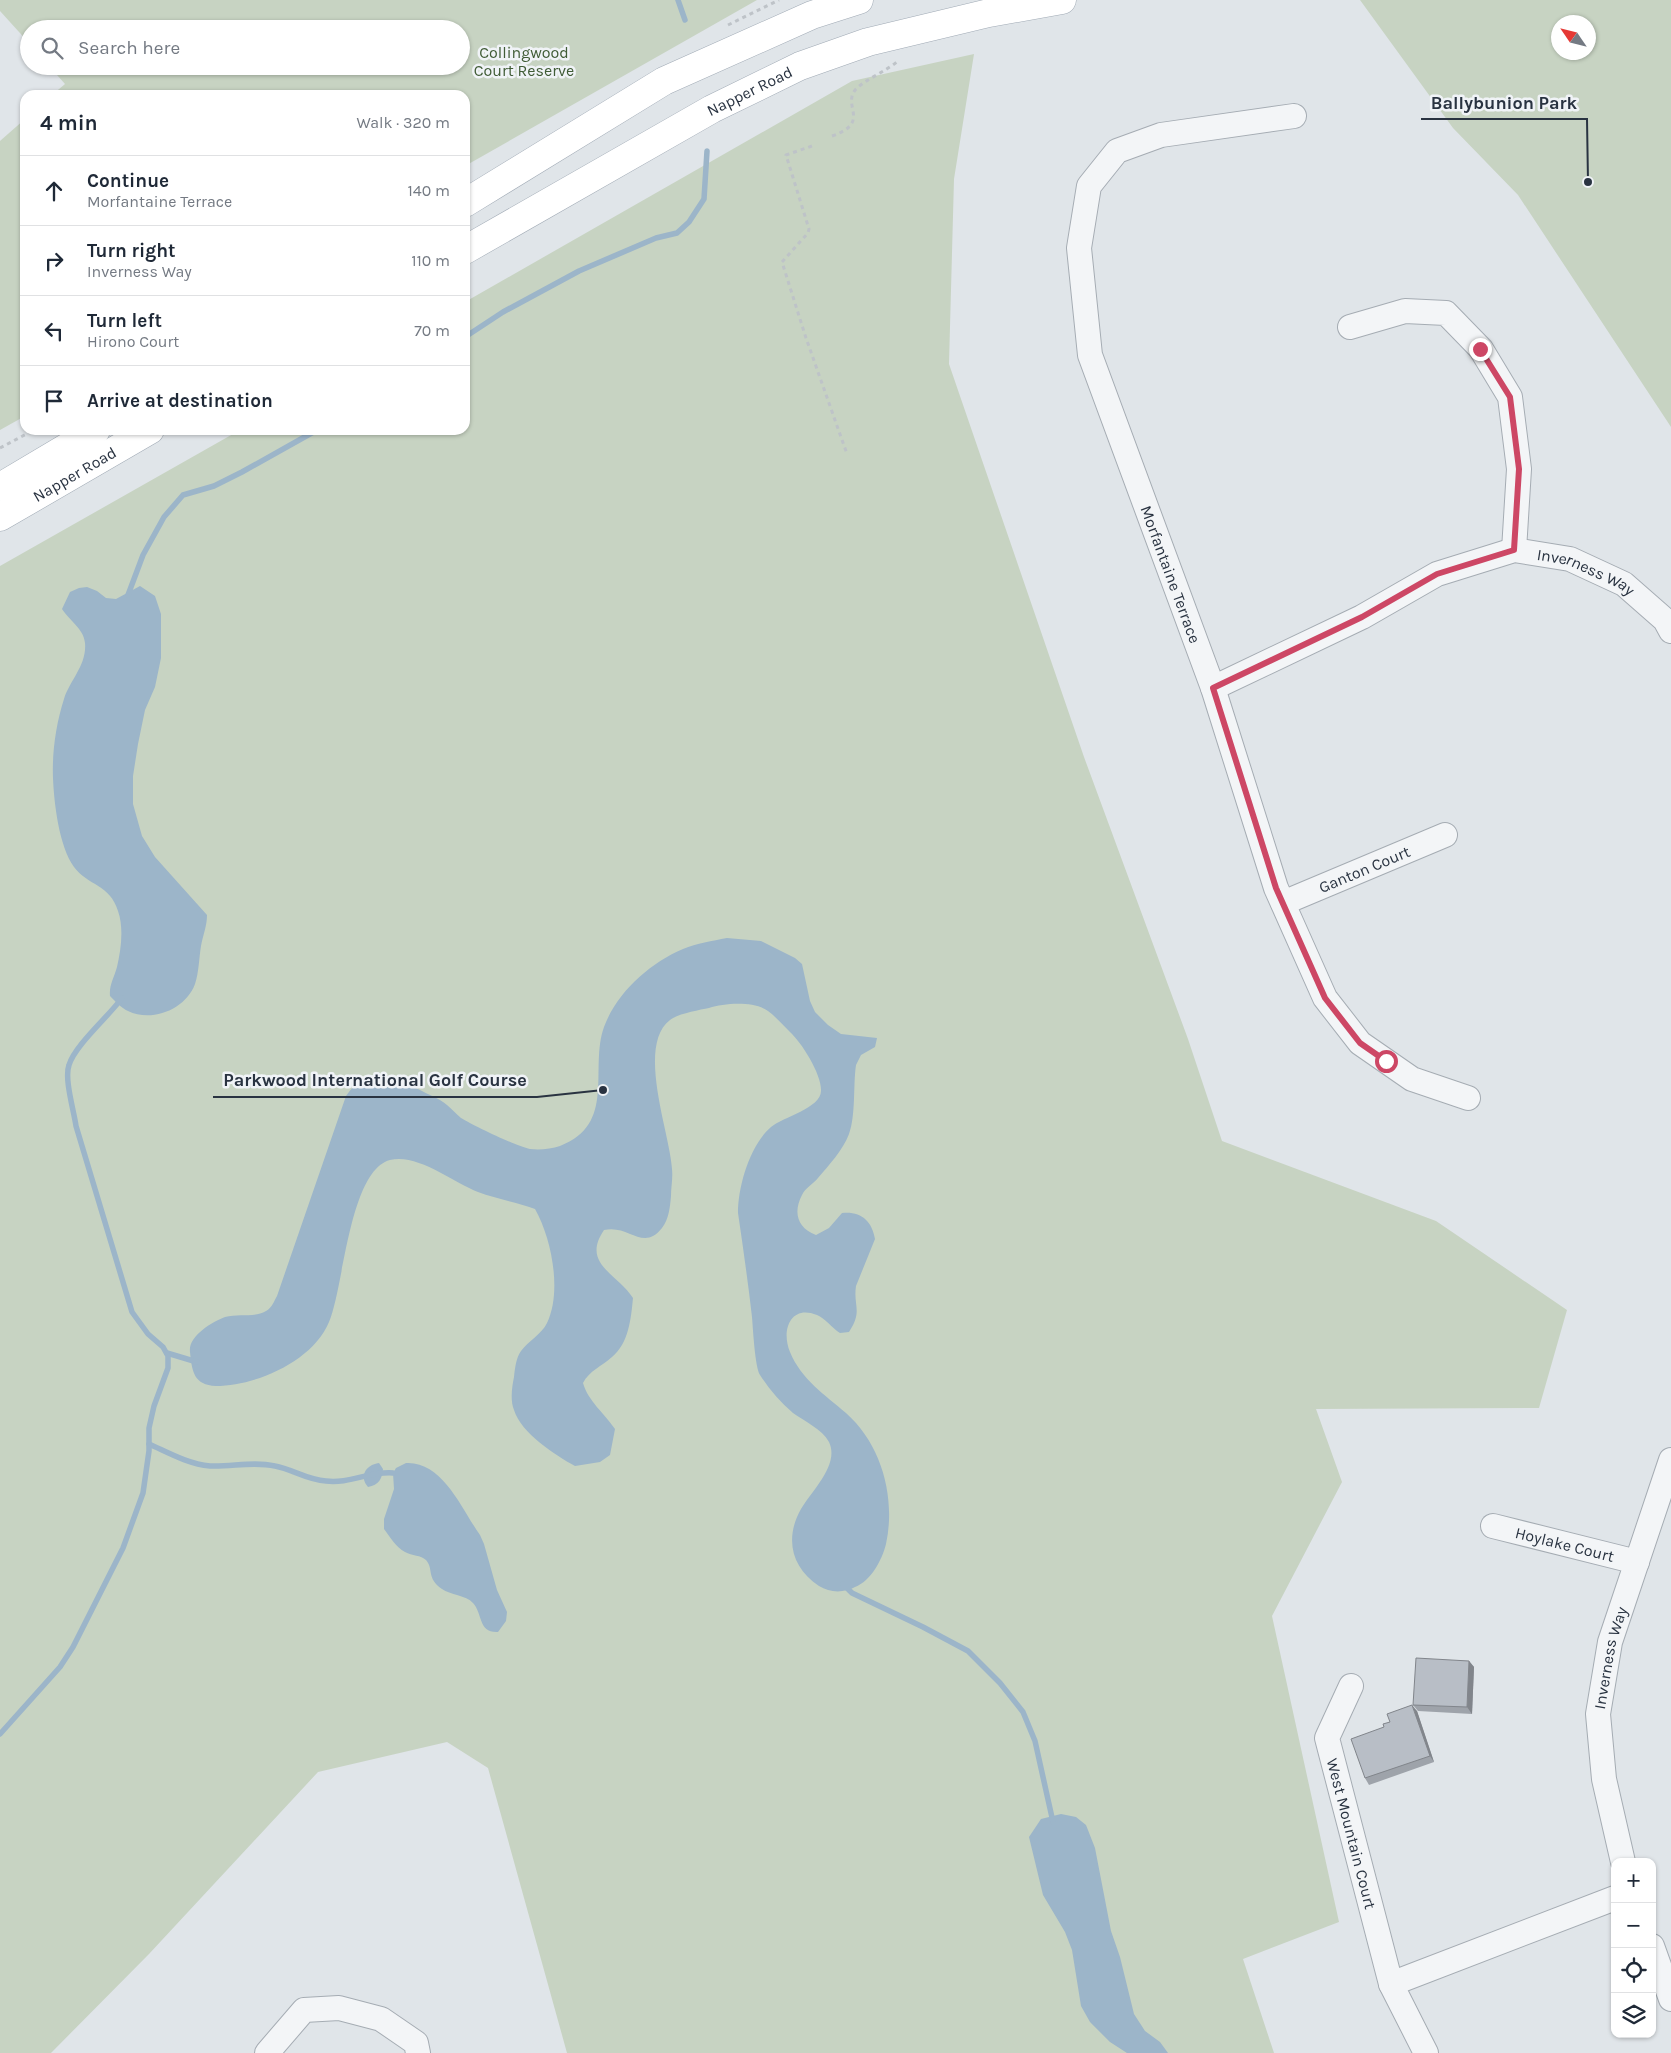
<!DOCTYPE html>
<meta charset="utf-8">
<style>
body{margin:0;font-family:Karla,sans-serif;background:#f6f6f7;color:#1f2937}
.controls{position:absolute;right:15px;bottom:15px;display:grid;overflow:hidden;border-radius:10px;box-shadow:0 1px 4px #0004}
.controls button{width:45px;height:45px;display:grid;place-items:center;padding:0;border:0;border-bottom:1px solid #e0e1e3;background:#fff;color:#1f2937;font:25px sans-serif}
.compass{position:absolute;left:1551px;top:15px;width:45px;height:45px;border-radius:50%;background:#fff;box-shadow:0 1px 4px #0004;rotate:305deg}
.stop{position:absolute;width:15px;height:15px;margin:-11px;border:4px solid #cd4765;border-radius:50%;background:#fff}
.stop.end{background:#cd4765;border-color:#fff;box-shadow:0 1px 5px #0008}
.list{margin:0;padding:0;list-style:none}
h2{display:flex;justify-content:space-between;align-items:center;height:65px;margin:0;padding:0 20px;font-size:21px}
h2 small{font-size:16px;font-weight:400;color:#747a83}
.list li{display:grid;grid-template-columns:32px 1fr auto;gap:15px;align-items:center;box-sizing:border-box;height:70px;padding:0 20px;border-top:1px solid #e0e1e3}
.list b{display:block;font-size:19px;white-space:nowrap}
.list p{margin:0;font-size:16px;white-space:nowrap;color:#747a83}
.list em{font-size:16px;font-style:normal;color:#747a83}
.icon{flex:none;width:28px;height:28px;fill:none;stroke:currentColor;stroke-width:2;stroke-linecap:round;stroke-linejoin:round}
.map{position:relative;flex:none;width:1671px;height:2053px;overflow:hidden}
.search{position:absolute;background:#fff;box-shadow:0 1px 4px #0004;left:20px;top:20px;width:450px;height:55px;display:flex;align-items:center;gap:12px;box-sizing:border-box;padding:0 18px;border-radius:28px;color:#747a83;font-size:19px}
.panel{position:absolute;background:#fff;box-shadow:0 1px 4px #0004;left:20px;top:90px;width:450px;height:345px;border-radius:15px}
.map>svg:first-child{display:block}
.green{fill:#c7d3c2;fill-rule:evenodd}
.water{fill:#9cb5c9}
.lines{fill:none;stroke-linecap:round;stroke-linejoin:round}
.stream{stroke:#9cb5c9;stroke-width:5.5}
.minor-casing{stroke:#a5acb3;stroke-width:26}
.major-casing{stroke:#a0aab5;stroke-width:29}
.path{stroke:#bec3c8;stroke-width:3;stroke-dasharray:4 4;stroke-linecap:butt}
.minor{stroke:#f3f5f7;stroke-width:24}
.major{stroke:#fff;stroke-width:28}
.wall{fill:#9ea3aa}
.shaded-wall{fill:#81858b}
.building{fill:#b8bec6;stroke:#81858b}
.route{stroke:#cd4765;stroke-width:6}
.labels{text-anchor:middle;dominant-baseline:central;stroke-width:5;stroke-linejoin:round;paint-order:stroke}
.park-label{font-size:16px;fill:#405c36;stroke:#f0f3f7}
.street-label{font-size:16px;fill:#293341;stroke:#f0f3f7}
.leader{fill:none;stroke:#293341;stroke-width:2}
.callout-dot{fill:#293341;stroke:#f0f3f7;stroke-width:2}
.callout-label{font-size:18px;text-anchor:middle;font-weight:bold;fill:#293341;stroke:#f0f3f7;stroke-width:5;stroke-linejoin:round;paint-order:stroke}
</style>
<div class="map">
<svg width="1671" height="2053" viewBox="0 0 1671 2053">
<rect width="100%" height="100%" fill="#e0e5e9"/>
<!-- green -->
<g class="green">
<path d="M0,0H757L465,166V95H52L65,84L49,66H461V29H29V43L0,11Z"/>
<path d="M1360,0H1671V427L1518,195L1453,128ZM1558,22H1588V52H1558Z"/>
<path d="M974,54L954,179L949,364L1084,757L1188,1039L1222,1141L1436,1221L1567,1310L1539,1408L1316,1409L1342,1482L1272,1616L1339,1922L1243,1959L1274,2053H567L488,1768L447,1742L318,1772L149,1954L51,2053H0V566L240,430H465V302L852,81Z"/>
<path d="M25,119V416L0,430V141Z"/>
</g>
<!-- water -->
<g class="water">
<path d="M140,586L155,596L161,614V658L155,687L145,710L138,744L133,776V804L142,836L155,857L207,915C207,926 203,935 201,946C199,958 199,972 195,984C186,1009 152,1023 128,1011C121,1008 115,1001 110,996C109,985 114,978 117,967C121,950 124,928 118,911C110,884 88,886 74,867C59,846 54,803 53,778C52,752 56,724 64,699C70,680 87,665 85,643C84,629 69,620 62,609L70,592L79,588L87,587L97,591L106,598L116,599Z"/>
<path d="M727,938L761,941L795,958L802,964L810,1001L815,1012L828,1025L841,1034L877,1038L875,1047L861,1055L856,1065C853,1085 856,1115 849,1134C843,1150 829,1165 818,1178C813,1184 805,1188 802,1195C793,1212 797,1228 816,1235L829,1228L842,1213C861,1211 872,1221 875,1239L856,1286C853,1306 863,1311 849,1332L840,1333C832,1328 825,1318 817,1315C790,1304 781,1331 790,1352C801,1379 825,1395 846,1413C882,1445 896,1498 886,1544C882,1560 871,1581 855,1587C844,1593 830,1593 819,1586C792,1568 784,1539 801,1509C811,1491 840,1465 829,1442C822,1429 804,1421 793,1413C780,1402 769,1389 760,1375C755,1367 753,1329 752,1317C748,1282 743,1247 738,1213C738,1186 750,1145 771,1127C783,1117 821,1108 821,1091C822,1075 802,1043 790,1032C783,1025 776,1017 768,1011C754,1001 725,1003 709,1008C699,1010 677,1014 670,1020C636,1046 670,1133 672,1169C673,1178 671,1187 671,1196C670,1207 669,1219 662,1228C643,1252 629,1224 604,1230C581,1264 617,1273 633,1298C631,1318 629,1343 612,1357C602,1366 589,1371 583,1383C588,1401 605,1414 615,1429L610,1455L600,1462L575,1466C555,1455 521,1433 514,1410C510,1400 512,1387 514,1377C515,1368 516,1358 521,1351C528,1341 542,1334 547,1323C562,1292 552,1239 535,1209C517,1202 496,1199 478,1192C453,1182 417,1153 390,1160C349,1171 344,1287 329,1322C313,1361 256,1386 216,1386C194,1385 192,1372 190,1352C188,1336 212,1322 225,1317C239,1313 254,1318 266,1311C272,1308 274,1301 277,1296L346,1096C367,1066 389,1074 418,1089C427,1094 439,1098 447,1105C452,1109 456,1114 461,1118C474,1126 516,1146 530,1149C540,1150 551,1149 560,1146C617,1124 589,1069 604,1027C617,992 650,963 683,949C697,943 712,941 727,938Z"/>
<path d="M379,1463L383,1469C382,1479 379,1485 368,1487C359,1477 365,1465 379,1463Z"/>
<path d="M406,1463C443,1461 462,1510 480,1535L484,1544L497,1590L507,1612L506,1621L498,1632C478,1633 483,1614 473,1603C466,1595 450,1595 442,1589C426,1578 434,1569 426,1560C421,1555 412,1556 405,1552C396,1547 390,1537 384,1529V1519L394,1489L393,1473L396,1468Z"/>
<path d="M1061,1814L1076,1817L1086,1825L1095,1848L1111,1931L1120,1957L1134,2014L1145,2031L1160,2042L1168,2053H1127L1110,2042L1090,2022L1081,2006L1072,1950L1065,1932L1043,1895L1029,1837L1041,1819Z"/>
</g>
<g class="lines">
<!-- stream -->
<g class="stream">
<path d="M678,0L685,20"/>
<path d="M465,337L503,312L579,271L656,238L677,233L689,222L704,199L707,151"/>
<path d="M128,595L143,555L164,517L183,495L214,486L242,472L317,430"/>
<path d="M167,1353L197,1362"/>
<path d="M149,1444C169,1453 188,1464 210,1466C232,1467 253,1461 275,1466C292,1469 307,1480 326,1481C349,1484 370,1471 393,1473"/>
<path d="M843,1584L852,1593L923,1627L968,1651L1000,1683L1023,1712L1035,1741L1053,1822"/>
<path d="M0,1734L60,1667L73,1647L123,1548L143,1493L149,1451V1428L154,1406L168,1368V1356L163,1347L148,1334L132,1312L76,1126C74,1111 64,1079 69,1065C75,1045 109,1016 122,998"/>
</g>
<!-- minor casing -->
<g class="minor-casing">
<g id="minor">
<path id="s1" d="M1294,116L1161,135L1117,151L1089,186L1079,248L1090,355L1213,688L1276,888L1325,998L1360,1043L1412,1079L1468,1098"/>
<path d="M1350,327L1405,311L1446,313L1481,349L1510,397L1519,469L1514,550"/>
<path id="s2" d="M1213,688L1362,617L1437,574L1514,550L1570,559L1624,584L1665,620L1671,631"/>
<path id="s3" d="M1283,903L1445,835"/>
<path id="s4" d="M1493,1526L1637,1562"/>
<path id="s5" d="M1351,1686L1327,1738L1391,1984L1426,2053"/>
<path id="s6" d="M1623,1862L1604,1779L1598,1714L1610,1642L1671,1460"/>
<path d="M1652,1946L1671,1999"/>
<path d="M1391,1984L1615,1898"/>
<path d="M267,2053L304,2010L339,2008L381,2019L416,2043L418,2053"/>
</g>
</g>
<!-- major casing -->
<g class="major-casing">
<g id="major">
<path d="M465,203L664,81L812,15L859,0"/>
<path id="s7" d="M465,250L712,109L800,66L868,42L989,13L1062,0"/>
<path d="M0,487L96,430"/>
<path id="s8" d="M0,517L150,430"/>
</g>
</g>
<!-- path -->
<g class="path">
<path d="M728,25L779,0"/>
<path d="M832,136C872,122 841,106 856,89C866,79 887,71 899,60"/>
<path d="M812,146L786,155L809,229L808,233L782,262L806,338L847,454"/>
<path d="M0,448L34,430"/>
</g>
<!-- minor -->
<use href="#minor" class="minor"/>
<!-- major -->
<use href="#major" class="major"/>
</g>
<!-- wall -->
<g class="wall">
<path d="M1469,1661L1474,1667L1472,1714L1418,1711L1413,1705Z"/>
<path d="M1417,1711L1434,1762L1369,1785L1365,1778L1384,1727Z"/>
</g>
<!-- shaded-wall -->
<g class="shaded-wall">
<path d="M1469,1661L1474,1667L1472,1714L1467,1707Z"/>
<path d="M1412,1705L1417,1711L1434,1762L1430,1756Z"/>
</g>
<!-- building -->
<g class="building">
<path d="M1416,1658L1469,1661L1467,1707L1413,1705Z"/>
<path d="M1412,1705L1430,1756L1365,1778L1351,1739L1384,1727L1383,1724L1390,1722L1387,1714Z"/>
</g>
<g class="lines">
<!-- route -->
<path class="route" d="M1386,1061L1360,1043L1325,998L1276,888L1213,688L1362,617L1437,574L1514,550L1519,469L1510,397L1480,349"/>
</g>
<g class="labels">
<!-- park labels -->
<g class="park-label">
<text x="524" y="52">Collingwood<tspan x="524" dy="18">Court Reserve</tspan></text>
</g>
<!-- street labels -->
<g class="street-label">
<text stroke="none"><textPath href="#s7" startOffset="326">Napper Road</textPath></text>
<text stroke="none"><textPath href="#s8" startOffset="86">Napper Road</textPath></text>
<text stroke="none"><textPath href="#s1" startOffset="630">Morfantaine Terrace</textPath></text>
<text stroke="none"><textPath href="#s2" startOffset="408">Inverness Way</textPath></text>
<text stroke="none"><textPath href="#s3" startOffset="88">Ganton Court</textPath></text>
<text stroke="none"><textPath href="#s4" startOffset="74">Hoylake Court</textPath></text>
<text stroke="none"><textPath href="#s6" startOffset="208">Inverness Way</textPath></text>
<text stroke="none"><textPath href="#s5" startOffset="156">West Mountain Court</textPath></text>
</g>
</g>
<!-- callouts -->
<path class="leader" d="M1588 182L1587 119H1421M603 1090L537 1097H213"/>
<g class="callout-dot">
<circle cx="1588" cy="182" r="5"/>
<circle cx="603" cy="1090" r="5"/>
</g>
<g class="callout-label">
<text x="1504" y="109">Ballybunion Park</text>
<text x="375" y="1086">Parkwood International Golf Course</text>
</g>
</svg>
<div class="controls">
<button>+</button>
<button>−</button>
<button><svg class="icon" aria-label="locate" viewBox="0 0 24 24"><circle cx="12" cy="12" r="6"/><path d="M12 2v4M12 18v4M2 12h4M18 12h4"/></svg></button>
<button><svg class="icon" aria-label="layers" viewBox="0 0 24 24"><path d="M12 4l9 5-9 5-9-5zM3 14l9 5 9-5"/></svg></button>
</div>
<svg class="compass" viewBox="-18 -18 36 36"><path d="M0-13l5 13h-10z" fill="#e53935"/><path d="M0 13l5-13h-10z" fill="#747a83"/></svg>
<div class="stop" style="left:1386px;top:1061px"></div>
<div class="stop end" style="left:1480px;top:349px"></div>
<div class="search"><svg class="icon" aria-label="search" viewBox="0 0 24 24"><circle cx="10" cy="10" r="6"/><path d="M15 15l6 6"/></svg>Search here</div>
<section class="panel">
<h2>4 min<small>Walk · 320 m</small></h2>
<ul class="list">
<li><svg class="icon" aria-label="ahead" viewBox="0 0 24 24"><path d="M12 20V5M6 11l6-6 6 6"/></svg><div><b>Continue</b><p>Morfantaine Terrace</p></div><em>140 m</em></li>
<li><svg class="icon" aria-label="right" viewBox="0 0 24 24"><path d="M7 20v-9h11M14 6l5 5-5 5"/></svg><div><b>Turn right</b><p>Inverness Way</p></div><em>110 m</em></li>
<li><svg class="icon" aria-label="left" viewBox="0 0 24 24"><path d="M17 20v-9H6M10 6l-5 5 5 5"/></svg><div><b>Turn left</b><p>Hirono Court</p></div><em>70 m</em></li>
<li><svg class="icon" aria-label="arrive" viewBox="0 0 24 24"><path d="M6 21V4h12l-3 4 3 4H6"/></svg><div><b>Arrive at destination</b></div></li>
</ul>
</section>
</div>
